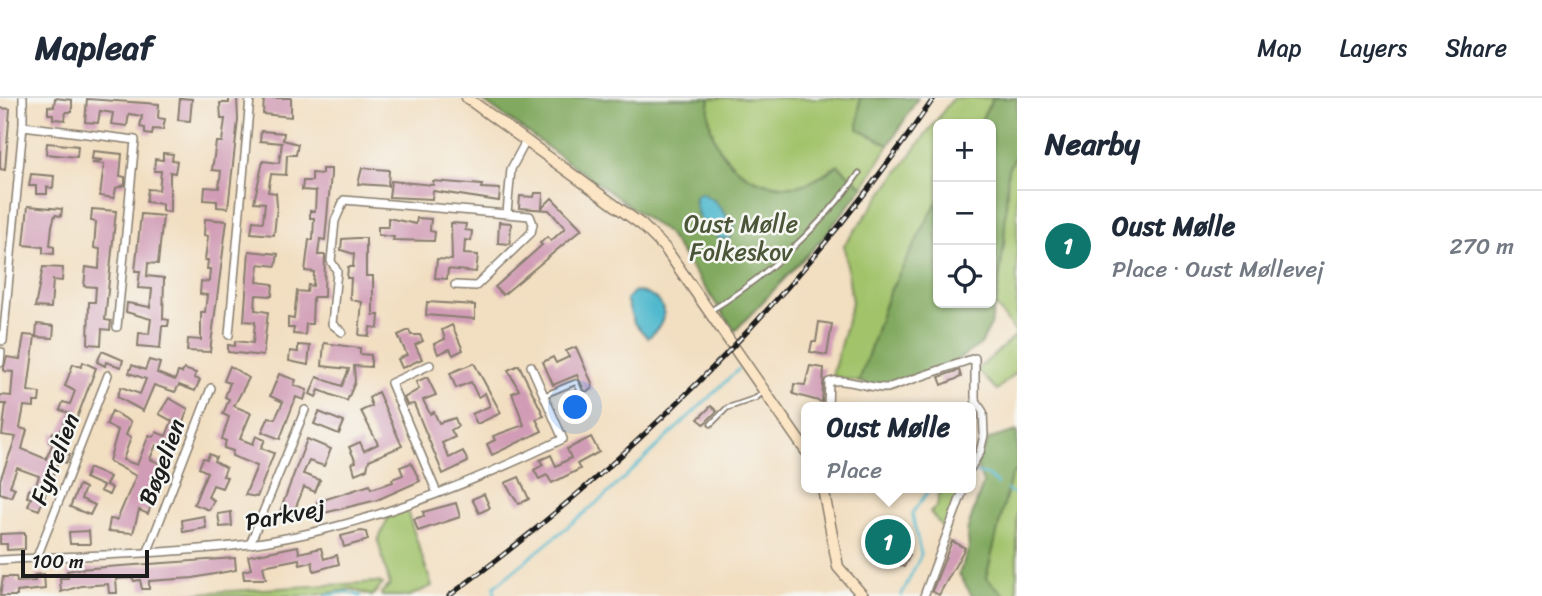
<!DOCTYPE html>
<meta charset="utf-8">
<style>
body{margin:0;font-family:Sriracha,sans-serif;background:#f2f2f3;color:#1f2937}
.controls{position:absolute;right:21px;top:21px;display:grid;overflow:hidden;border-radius:10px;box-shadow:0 2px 5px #0004}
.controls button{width:63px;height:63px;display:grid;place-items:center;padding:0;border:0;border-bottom:2px solid #e0e1e3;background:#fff;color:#1f2937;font:35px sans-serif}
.scale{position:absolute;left:21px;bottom:18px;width:128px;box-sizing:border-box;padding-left:7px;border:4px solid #1c1c1c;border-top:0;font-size:19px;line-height:24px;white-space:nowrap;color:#1c1c1c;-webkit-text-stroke:5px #f6f6f2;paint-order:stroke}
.you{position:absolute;left:576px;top:310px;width:24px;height:24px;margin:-18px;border:5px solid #fff;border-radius:50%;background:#1a73e8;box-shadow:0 0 0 10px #1a73e833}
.badge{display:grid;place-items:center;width:46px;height:46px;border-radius:50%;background:#0f766e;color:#fff;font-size:23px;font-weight:700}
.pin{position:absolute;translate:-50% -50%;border:4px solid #fff;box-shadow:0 2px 7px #0006}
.popup{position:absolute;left:801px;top:304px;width:175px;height:91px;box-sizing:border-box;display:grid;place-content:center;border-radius:10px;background:#fff;filter:drop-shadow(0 2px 5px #0005);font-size:23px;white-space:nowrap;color:#747a83}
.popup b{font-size:26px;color:#1f2937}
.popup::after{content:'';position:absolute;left:50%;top:100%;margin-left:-14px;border:14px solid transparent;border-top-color:#fff}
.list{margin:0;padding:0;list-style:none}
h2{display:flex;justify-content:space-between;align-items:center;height:91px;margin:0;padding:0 28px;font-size:30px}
h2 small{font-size:23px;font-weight:400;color:#747a83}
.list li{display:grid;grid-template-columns:46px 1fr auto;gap:21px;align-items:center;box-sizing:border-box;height:112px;padding:0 28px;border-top:2px solid #e0e1e3}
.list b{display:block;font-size:26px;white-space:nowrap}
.list p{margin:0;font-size:23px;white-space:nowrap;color:#747a83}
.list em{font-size:23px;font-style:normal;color:#747a83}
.icon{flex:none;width:38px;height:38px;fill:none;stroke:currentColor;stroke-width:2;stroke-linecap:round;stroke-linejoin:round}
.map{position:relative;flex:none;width:1017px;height:498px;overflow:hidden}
header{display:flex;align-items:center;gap:42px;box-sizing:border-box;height:98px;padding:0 35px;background:#fff;border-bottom:2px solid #e0e1e3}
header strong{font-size:33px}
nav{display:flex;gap:38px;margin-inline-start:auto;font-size:24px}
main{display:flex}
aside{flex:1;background:#fff}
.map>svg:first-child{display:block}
.green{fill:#a2c36b;stroke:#5f7044;stroke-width:2}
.forest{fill:#81a95f;stroke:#4e623e;stroke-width:2}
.water{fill:#51b9ce;stroke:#366a75;stroke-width:2}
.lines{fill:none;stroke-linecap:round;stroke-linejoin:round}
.stream{stroke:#51b9ce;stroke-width:2.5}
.building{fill:#d19db6}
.lane-casing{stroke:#877d6e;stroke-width:7}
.street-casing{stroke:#877d6e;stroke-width:10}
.secondary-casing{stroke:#877d6e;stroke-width:13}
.lane{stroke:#fff;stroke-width:3.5}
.street{stroke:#fff;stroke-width:7}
.secondary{stroke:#fce5c4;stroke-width:10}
.rail-casing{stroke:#1c1c1c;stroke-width:5}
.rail{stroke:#f6f6f2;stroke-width:2.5;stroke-dasharray:8;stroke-linecap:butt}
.labels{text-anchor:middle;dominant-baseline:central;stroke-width:5;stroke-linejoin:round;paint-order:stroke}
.park-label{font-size:24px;fill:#4b5638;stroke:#f6f6f2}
.street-label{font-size:24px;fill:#1c1c1c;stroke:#f6f6f2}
</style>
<header>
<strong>Mapleaf</strong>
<nav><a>Map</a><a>Layers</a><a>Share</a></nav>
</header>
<main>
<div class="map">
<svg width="1017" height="498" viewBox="0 0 1017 498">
<rect width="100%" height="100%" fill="#f6f6f2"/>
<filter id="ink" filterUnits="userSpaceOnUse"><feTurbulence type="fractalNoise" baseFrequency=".0143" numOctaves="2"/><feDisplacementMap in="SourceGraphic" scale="14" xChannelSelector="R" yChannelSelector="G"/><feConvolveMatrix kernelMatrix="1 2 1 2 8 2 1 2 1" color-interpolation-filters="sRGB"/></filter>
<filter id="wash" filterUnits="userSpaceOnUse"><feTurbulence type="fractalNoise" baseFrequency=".00686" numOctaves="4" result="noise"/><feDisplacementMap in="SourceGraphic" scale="28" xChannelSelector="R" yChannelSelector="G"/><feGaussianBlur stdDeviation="1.57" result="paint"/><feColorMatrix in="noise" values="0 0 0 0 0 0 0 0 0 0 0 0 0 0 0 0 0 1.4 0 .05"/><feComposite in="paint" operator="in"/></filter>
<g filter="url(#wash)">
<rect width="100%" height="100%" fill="#f2dec0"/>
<!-- green -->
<g class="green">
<path d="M710,0H860L859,31L889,47L863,89L838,67C826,75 814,84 800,87C749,96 701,52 710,0Z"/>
<path d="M953,0H993L979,26H938V102L888,197L859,284L832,278L852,204L844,147Z"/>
<path d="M1017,56V237L996,208L1004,146L1008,71Z"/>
<path d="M1016,237L1017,273L997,292L977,272Z"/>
<path d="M1017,372V498H1006L986,480L1011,378Z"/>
<path d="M945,390H962L946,434L930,414L937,408L939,396Z"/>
<path d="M406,410L432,488L410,498H382L381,495L390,487L378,443L390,415Z"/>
<path d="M378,484L383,486L372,498L352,491L311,498H149Z"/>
</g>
<!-- forest -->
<g class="forest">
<path d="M479,0H710C701,52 749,97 800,87C815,84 826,75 838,67L863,89L822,141L735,233L667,135Z"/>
<path d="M860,0H918L889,47L858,31Z"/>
<path d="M993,0H1017V56L1008,71L1004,146L991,227L981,246L952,265L894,287L878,289L859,284L888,197L938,102V205H991V26H979Z"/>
<path d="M1017,333V372L1011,378L986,480L1006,498H972L959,476L969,450L967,433L983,385L976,366L989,341Z"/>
</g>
<!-- water -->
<g class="water">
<path d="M701,95L715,103L734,128L730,140L720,141C705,131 693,116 695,98Z"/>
<path d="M635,193C667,199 673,219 648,240L634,225L626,201Z"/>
</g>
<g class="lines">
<!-- stream -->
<g class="stream">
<path d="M970,374L987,377L997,386"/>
<path d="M1007,392L1017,397"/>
<path d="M325,498L347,494L361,498"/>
<path d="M495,498L494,489L605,398L739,271"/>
<path d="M901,498L921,457L912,415L931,390"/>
</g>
</g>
<g id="blocks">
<!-- building -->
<g class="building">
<path d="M55,0L72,2V14H66L65,22L53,21V16H48V8L54,9Z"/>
<path d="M180,0L192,1L190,23L178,22Z"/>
<path d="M229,0H237L238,22L228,110L217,109V103L204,102L205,89L219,90L221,73L212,72L216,44H222L225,21H221L220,5H229Z"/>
<path d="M264,0H291V19L263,16Z"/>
<path d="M87,1L159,6L158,20L165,21L163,32L153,31L152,37L145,36V30L140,29L142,18L129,16L127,28L111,26L113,15L100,13L98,25L85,24Z"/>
<path d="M0,10L10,11L5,72L0,71Z"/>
<path d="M261,33L284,35L283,42L298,46L296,57H287L286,77L271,76L268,94L276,95L277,108L274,137L251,135L253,123L263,124L265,105L254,104L263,63L279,65L282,45L260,43Z"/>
<path d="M47,45L78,48L77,59L46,56Z"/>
<path d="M93,53L122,56L120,78L125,79V87L116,90L114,100L100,98L104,66L92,65L102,62L92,61Z"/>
<path d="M163,55L173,56L172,62L177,63L175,75L170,74V114L162,113V106L146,104L148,91L159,92L161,73H154L155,61L163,62Z"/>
<path d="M362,70L389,72L388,88L358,86Z"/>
<path d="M322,71H331V76L325,142L320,141L318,157H325L324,199H313L312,226H306L305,237L293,236L294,230H288V220L294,221L297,193L307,194L308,187L313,188L314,174L305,173L309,142H313L314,120H310V113H315L316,93L302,92L303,83H312V75L322,76Z"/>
<path d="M31,76L54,78L53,90L47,89V96H36V88H29Z"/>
<path d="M391,83L433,87V83L482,87L481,90L500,91L499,103L433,93L432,101L389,99Z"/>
<path d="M535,95H543L542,110L552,100L582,131L503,197L495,189L542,147L540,145L547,139L551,143L565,130L549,112L519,110L520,98L534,99Z"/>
<path d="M28,108L62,111L61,118L55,117L52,128L50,148L54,149V156L43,155V149L24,147Z"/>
<path d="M92,111L116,113L105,222L111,223L110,232L102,231L101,247L88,246L89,204H95L96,189L84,188L86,169L99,171L100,151L94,150L96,124L91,123Z"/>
<path d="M141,116L163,118L158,166L148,165L147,178L164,180L163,221L169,222L168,228H162L160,250L138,248L139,235L149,236L151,221L126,214L127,205L150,209L152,191L138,190L140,173H135Z"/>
<path d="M388,120L416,126L417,120L431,121L430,133L435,134L434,143L393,142L394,139L378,137V129H388Z"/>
<path d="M205,121L227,123L210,254L187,253L188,241L201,242V214H205L207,197L200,196L201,183L209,184L210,171H207L208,162H205L208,138L204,137Z"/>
<path d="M499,124L511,125L510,146L498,145Z"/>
<path d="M451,125L466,126L465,132L472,133L471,143L465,142L464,156L478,157L476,174L448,171L447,181L435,180L437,161L452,162Z"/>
<path d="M357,140H366V178H373V217H379L378,230L370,229L369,238L359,237L362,204L351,202L350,198L351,180H347L348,169H353L354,156L341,152L342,141Z"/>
<path d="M249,153L278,156L276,168L259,166L257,184L273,186L272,198L256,197L255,212L268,214L263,258L228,254V247L235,248V243L253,245L255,224L244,223Z"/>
<path d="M43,169L63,170L62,183L53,182L51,210L35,209Z"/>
<path d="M427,204L475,207V221L426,217Z"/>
<path d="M819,224L832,226L827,257L810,254L812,244H816Z"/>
<path d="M37,226L54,228L53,240L36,239Z"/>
<path d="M452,227L463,252L453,257L450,251L438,256L434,246L445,241L442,232Z"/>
<path d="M409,232L411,237H420L423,243L415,247L422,261L402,270L398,261L407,257L398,237Z"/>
<path d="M24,237L35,238L28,293L40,295L39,304H34V309L24,308L20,330L27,332L22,351L46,361L53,345L49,344L52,337L53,334L58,336L69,315L60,312L63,304L70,306L75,293L65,288L73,266L81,269L83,264L96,270L64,354L70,356L66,365L59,362L39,412L28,408L31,400L27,399L29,391L34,393L39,378L17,370L10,388L15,390L11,399L0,395V382L16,339L2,337L6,306H0V297L11,298L13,274L4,273V269L7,259L20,261Z"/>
<path d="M324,245L360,250V256L371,257V269L354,268L355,284L347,303L319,292L316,299L310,296L317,279L342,288L349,271L322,268Z"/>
<path d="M298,247L310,248L308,267L289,263L290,253L298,254Z"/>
<path d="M576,249L592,285V291L585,294L577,277L553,287L543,264L553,259L556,265L569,259L566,253Z"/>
<path d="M102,253L123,262L121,269L106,264L105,268L97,264Z"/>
<path d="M149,262L160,265L157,275L175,282L178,274L182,275L184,271L196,275L194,280L200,282L195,293L179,287L175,294L154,287L143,313L117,299L121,289L140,296L146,281L129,275L132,267L145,272Z"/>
<path d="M474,265L501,315L477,326L472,316L490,308L485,295L478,299L471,284L456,290L450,275Z"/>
<path d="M519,267L544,318L536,321L542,333L492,357L487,346L495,342L493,338L524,327L512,295L519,292L508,272Z"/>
<path d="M230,268L249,280L234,308L251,315L240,341L253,346L256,338L265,342L261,350L274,355L257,399L245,397L257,368L232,358L233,353L224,350L226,343L222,341L229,319L223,316L229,301L225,299L230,285L224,283Z"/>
<path d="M810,268L824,270L822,304L793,296L794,286L805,287Z"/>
<path d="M959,272L961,279L942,287L939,279Z"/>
<path d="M279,276L296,282L294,287L307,292L304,302L296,299L280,341L262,334L269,319L275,321L283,304L270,298Z"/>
<path d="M427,279L436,297L423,302L430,316L434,314L439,325L455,320L458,328L451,332L455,339L442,345L449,360L463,353L468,364L443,376L414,306L407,307L404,300L419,291L416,284Z"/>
<path d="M378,294L402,348L369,362L367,371L355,376L352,365L356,364L349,349L360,344L364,353L378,346L361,313L372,308L369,300Z"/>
<path d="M169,300L188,311L172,353L156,347L150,361L161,366L153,387L157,389L148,416L139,412L133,435L108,433L110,421L117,422L136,378L109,363L118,332L106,327L112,313L131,324L126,337L131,339L123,362L137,367L149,337L154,339L156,334L166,338L172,323L159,316Z"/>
<path d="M711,308L717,313L704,326L698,321Z"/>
<path d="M319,314L344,324L339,336L314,326Z"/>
<path d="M591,339L599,354L577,366L580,371L552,385L547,377L539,381L534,372L543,367L540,362L551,357L556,368L571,360L567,351Z"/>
<path d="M307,341L331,351L324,368L309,363L303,376L320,382L315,394L304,389L291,421L279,416Z"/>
<path d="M209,356L216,359L214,363L226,370L223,378L227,379L222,390L213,387L208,399L214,402L209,412L194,406L207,374L199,370L203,360L207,361Z"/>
<path d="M411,365L420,383L377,402L320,416L317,404L370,387L371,391L393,384L392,381L403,377L400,369Z"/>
<path d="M89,370L110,379L106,387L112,390L109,397L100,393L103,388L85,380Z"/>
<path d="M519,379L529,401L519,406L505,385Z"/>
<path d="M79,387L85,390L81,401L95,407L90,417L70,409Z"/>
<path d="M484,396L490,410L479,415L472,401Z"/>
<path d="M456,405L460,419L418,433L414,421L424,418L423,414Z"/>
<path d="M231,414L232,428L220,429L218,416Z"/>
<path d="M204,418L206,430L183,434L182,422Z"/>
<path d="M877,430L908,444L903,454L910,457L904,469L897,466L900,460L888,454L882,456L869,446Z"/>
<path d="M89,433L90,446H70L69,434Z"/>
<path d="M361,433L366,434L368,442L344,449L341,438Z"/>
<path d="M25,435V451L7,452V446H0V436Z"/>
<path d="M952,443L965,450L939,497L932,493Z"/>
<path d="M298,448L299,455L321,450L324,461L337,457L339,466L314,473L312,464L300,467L299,461L263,468L266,481H244L243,473L251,471L248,458Z"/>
<path d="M235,460L236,472L193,480L149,483V491H142L140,482L134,483L133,480L116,481L117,495H109L108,486L81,488L61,494L60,480H68L67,473L78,471Z"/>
<path d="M44,476L45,491L17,494V498H0L3,479H16L17,484L35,483V477Z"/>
</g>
</g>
</g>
<g filter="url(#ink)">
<use href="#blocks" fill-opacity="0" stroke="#877d6e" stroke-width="2"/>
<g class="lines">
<!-- lane casing -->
<g class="lane-casing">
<g id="lane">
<path d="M710,213C763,181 824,126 859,75"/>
<path d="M545,297L576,284L580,293"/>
<path d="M711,326L727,310L756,300L763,294"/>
</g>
</g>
<!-- street casing -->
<g class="street-casing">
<g id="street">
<path d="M23,28L135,42L117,229"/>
<path d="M507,115L511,71L526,43"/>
<path d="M342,234L332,226L337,173L331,163L335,123L344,102L530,118L533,126L531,135L476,188L455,187"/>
<path d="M229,237L250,0"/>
<path d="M3,243L23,28V0"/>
<path d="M0,265L1,254"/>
<path d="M430,267L391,285L437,395"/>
<path d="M828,309L829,284C846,279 869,291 887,290L975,260V302L983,314L984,337L980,354L970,371"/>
<path d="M250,446L305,312"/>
<path d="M148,453L211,290"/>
<path d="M37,459L108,277"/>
<path d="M0,462C83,457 168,456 250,446C358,431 465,388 563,341L531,268"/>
<path d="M924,498L964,390"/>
</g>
</g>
<!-- secondary casing -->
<g class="secondary-casing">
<g id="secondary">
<path d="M467,0L642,127L665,150L806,353"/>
<path d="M823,390L838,469L863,498"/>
</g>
</g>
<!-- lane -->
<use href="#lane" class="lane"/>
<!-- street -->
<use href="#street" class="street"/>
<!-- secondary -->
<use href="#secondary" class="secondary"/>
<!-- rail casing -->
<g class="rail-casing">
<path id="rail" d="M449,498C636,360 803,193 934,0"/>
</g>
<!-- rail -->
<use href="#rail" class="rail"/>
</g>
</g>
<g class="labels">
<!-- park labels -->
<g class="park-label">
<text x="741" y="126">Oust Mølle<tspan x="741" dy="28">Folkeskov</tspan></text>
</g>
<!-- street labels -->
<g class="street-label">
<text transform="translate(55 361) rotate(-69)">Fyrrelien</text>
<text transform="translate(162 364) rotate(-69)">Bøgelien</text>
<text transform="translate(285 417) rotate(-11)">Parkvej</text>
</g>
</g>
</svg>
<div class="controls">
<button>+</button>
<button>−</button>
<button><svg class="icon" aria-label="locate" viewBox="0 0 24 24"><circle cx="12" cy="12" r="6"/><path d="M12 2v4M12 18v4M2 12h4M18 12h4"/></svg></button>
</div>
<div class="scale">100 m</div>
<div class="you"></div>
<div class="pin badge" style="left:888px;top:444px">1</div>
<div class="popup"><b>Oust Mølle</b>Place</div>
</div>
<aside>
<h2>Nearby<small></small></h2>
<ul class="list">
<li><span class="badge">1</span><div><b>Oust Mølle</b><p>Place · Oust Møllevej</p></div><em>270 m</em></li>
</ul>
</aside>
</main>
